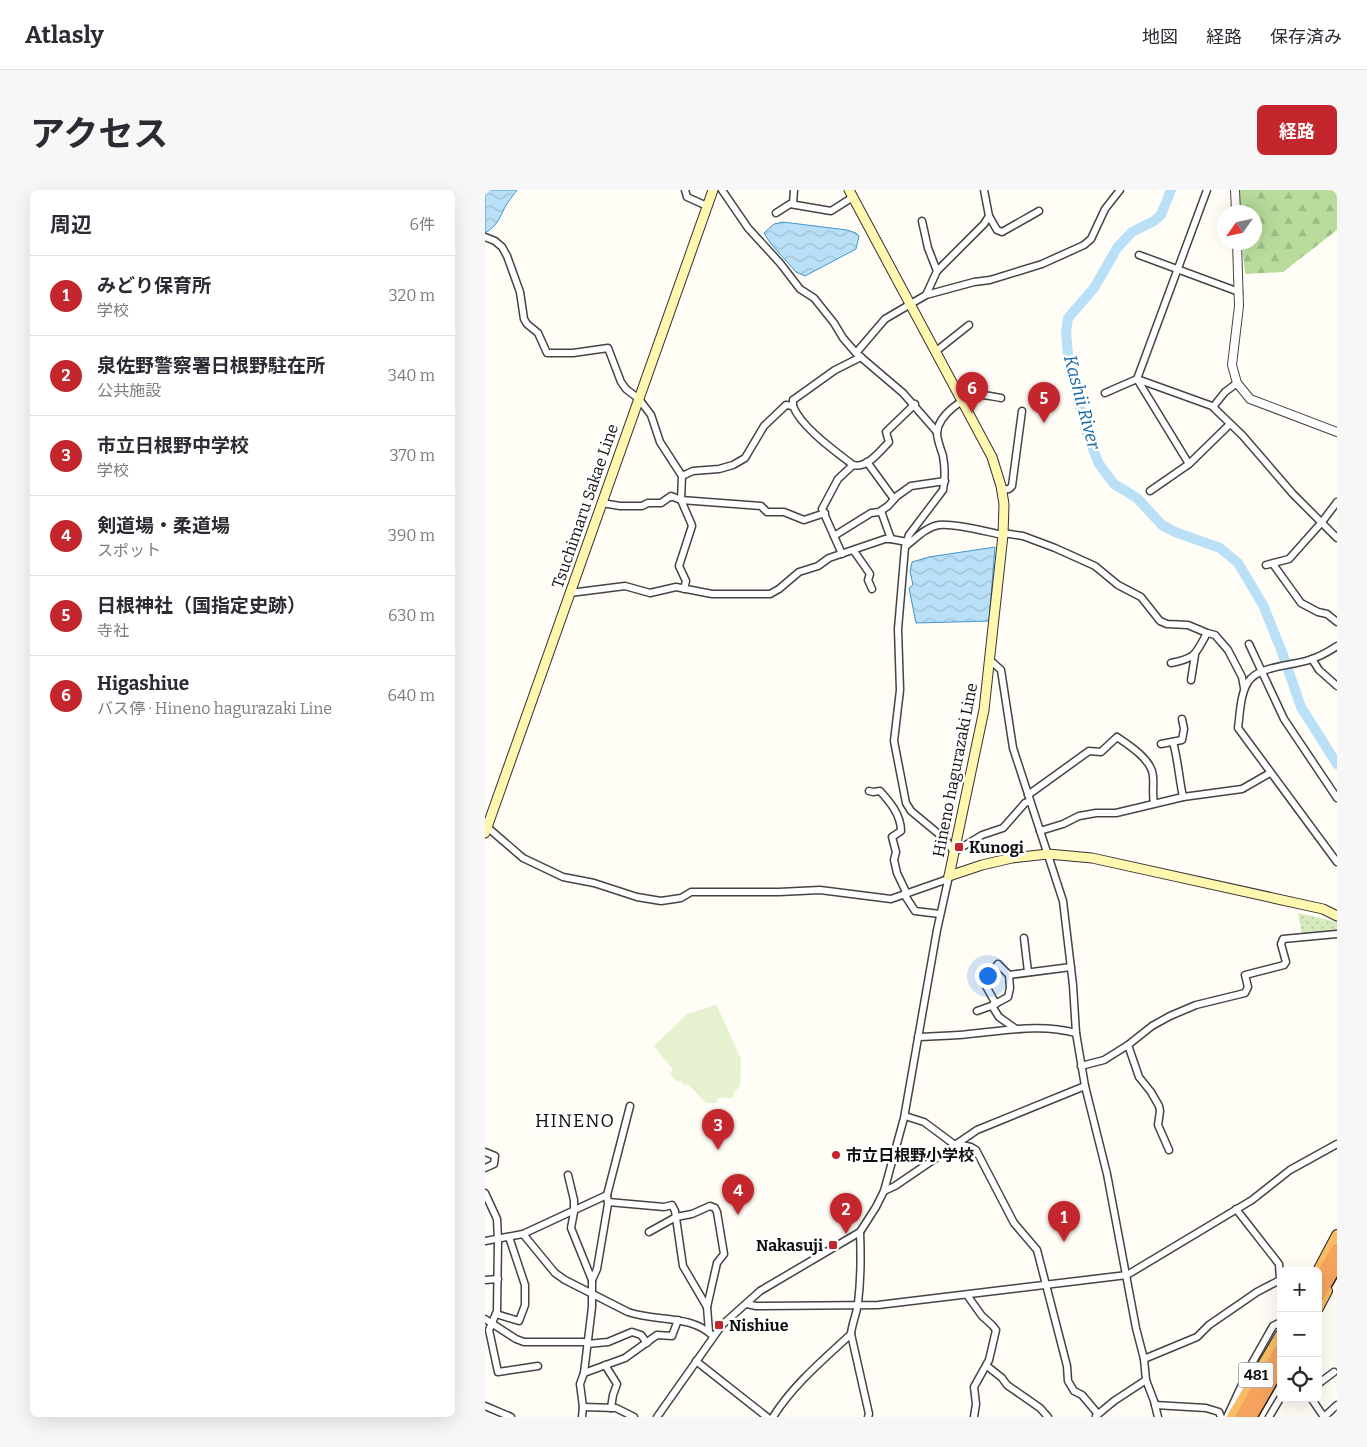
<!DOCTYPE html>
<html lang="ja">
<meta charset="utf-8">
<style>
body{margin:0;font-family:Bitter,"Noto Sans JP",serif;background:#f7f7f7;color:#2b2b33}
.controls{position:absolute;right:15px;bottom:15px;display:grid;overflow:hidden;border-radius:8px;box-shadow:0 5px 20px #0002}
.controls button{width:45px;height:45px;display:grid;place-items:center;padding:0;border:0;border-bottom:1px solid #e1e1e2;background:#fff;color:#2b2b33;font:25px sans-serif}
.compass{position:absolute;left:732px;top:15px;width:45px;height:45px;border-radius:50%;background:#fff;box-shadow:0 5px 20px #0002;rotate:236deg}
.you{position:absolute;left:502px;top:785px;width:18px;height:18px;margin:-12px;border:4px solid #fff;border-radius:50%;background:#1a73e8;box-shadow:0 0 0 8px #1a73e833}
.badge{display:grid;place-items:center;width:32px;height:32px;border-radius:50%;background:#c4262e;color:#fff;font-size:16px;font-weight:700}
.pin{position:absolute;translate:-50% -41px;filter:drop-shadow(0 1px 2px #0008)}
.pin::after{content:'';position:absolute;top:26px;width:18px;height:15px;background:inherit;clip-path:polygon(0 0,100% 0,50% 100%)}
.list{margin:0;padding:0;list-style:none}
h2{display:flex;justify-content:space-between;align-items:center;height:65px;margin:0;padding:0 20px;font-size:21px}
h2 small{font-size:16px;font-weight:400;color:#7c7c81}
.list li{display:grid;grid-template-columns:32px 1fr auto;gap:15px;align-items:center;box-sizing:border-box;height:80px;padding:0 20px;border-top:1px solid #e1e1e2}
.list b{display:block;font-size:19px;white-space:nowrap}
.list p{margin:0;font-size:16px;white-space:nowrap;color:#7c7c81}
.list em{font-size:16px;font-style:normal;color:#7c7c81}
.icon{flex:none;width:28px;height:28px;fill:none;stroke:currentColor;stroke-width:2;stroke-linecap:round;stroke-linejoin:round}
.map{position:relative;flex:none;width:852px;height:1227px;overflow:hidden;border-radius:8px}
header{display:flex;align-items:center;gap:30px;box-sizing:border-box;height:70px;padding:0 25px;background:#fff;border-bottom:1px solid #e1e1e2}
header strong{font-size:24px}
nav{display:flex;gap:28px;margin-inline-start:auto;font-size:18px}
.intro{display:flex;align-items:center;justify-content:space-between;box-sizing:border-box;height:120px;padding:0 30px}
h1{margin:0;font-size:35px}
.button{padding:12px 22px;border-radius:8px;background:#c4262e;color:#fff;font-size:18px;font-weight:700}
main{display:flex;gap:30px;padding:0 30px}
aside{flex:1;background:#fff;border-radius:8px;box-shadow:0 5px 20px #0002}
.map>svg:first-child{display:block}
.forest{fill:url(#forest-firs)}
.park{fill:url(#park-dots)}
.pitch{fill:#e6f2cf}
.water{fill:url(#water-waves);stroke:#3f96cf}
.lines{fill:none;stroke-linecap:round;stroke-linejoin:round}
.river{stroke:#b9e0f7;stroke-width:10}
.minor-casing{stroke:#444;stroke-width:9}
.tertiary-casing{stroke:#444;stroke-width:10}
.secondary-casing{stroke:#333;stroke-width:11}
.trunk-casing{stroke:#222;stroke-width:12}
.motorway-casing{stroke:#222;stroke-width:14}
.minor{stroke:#fff;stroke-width:6}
.tertiary{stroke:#fff;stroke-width:8}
.secondary{stroke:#fff6b0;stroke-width:9}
.trunk{stroke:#f7bc64;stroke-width:10}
.motorway{stroke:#f5a25d;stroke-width:11}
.poi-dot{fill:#c4262e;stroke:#fff;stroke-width:2}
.labels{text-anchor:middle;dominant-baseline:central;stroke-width:5;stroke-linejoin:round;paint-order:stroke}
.shield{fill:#fff;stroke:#585858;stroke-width:1}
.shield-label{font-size:15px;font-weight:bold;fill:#111}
.street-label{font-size:16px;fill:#111;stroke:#fff}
.poi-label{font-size:16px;font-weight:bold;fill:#111;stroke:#fff;text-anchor:start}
.water-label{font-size:18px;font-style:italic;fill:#1768a6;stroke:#fff}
.neighbourhood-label{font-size:18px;letter-spacing:1px;fill:#111;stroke:#fff}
</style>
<header>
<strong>Atlasly</strong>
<nav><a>地図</a><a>経路</a><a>保存済み</a></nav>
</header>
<div class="intro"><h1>アクセス</h1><a class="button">経路</a></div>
<main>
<aside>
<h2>周辺<small>6件</small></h2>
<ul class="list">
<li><span class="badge">1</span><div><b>みどり保育所</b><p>学校</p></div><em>320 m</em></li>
<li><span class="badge">2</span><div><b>泉佐野警察署日根野駐在所</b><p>公共施設</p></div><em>340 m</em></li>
<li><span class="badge">3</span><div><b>市立日根野中学校</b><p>学校</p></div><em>370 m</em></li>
<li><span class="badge">4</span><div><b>剣道場・柔道場</b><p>スポット</p></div><em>390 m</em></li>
<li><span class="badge">5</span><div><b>日根神社（国指定史跡）</b><p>寺社</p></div><em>630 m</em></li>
<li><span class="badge">6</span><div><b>Higashiue</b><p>バス停 · Hineno hagurazaki Line</p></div><em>640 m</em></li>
</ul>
</aside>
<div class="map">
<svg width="852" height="1227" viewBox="0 0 852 1227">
<defs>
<pattern id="forest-firs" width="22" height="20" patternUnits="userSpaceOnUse" patternTransform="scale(1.25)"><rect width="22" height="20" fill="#b9dc9c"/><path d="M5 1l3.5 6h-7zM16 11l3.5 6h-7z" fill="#9ebc85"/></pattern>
<pattern id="park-dots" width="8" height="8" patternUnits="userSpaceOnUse" patternTransform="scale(1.25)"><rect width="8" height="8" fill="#d5ebbd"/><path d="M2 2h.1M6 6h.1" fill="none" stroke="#b6c8a1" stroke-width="1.8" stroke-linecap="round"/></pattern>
<pattern id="water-waves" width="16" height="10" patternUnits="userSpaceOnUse" patternTransform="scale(1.25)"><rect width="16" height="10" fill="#b9e0f7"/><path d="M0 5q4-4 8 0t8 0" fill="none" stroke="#9ebfd3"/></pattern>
</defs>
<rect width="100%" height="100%" fill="#fffdf5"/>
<!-- forest -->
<path class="forest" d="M753,0H852V40L798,82L760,84L757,53L769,52V22H754Z"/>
<!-- park -->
<path class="park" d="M813,723L852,732V744L817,745Z"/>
<!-- pitch -->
<path class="pitch" d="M231,814L256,869L255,896L250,901L247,908H232V913H221L203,894L200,896L195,890L192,892L185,883L188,880L169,856L202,824L222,818Z"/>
<!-- water -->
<g class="water">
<path d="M0,0H32C28,6 23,11 20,17C14,29 12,36 0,43Z"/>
<path d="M298,32L362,40L371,43L374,46L371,59L320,86L311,82L286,54L279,43L289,34Z"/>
<path d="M510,357L504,431L431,433L424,398L428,395L425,381L427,372L444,367Z"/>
</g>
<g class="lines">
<!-- river -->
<path class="river" d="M686,0L676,25L669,31L647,42L632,58L609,98L583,128L581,142L584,176L602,244L614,274L629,294L652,308L677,335L690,342L735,358L753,373L778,415L797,462L816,517L852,574"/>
<!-- minor casing -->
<g class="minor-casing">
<g id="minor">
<path d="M200,0L202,7L222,16"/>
<path d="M237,0L263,38L295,73L315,99L329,108L349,133L358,148L371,163L418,203L452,242"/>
<path d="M308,14L309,0"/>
<path d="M291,23L305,14L346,21L368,7"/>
<path d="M504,26L512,40L517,42L554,21"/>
<path d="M0,47L10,51L17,57L22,66L35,102L39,129L42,134L53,143L62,163H88L123,158L136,192L141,199L154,209L166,225L175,252L197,286L196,310L206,333L207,336L194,376L201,391L199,399"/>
<path d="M654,65L754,102"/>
<path d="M452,81L499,34L504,26L499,0"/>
<path d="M441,105L489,92L505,90L557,74L599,55L606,49L620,19L635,0"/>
<path d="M450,162L484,135"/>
<path d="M371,163L400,129L441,105L452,81L443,58L437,31"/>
<path d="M620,203L652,189L727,216L758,246L808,304L852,348"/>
<path d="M516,208C509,207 503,205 496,205C480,205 453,225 452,243C452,250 456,259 458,266C460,277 460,290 458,300L424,345L420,357L413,439L415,500L409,551L421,613L426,621L461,650L469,662L497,645L518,638L540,613L545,611"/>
<path d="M308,216V210L350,180L376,167"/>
<path d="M728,217L740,202L752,193"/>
<path d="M382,272L409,309"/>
<path d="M704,274L652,189L722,0"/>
<path d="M368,275C382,279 395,261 404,252L401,242L430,214"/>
<path d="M197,286L208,281L234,279L248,275L260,268L279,236L301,215L308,216C316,237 350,261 368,275L353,289L337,319L357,364"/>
<path d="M516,300L524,299L527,296L537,221"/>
<path d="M665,301L704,274L745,234"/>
<path d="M117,313L135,316H157L163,313H176L186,306L196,310L276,316L282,322H299L319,330L340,323"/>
<path d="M396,321L406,349"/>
<path d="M518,343L538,346L570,358L610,376L633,395L656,407L675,431L682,434L703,435L722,443L730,445L743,460L757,487L759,498"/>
<path d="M349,346L386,323L394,322L403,316L412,306L426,296L460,291"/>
<path d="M421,356C431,348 441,337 454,335C470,333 502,342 518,345"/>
<path d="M369,361L385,384L383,390L387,399"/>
<path d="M788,374L816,413L833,422L842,424L852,432"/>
<path d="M781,375L804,369L837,332L852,312"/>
<path d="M85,403L140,396L165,403L191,397L227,404H285L294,399L314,382L333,376L344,368L400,349H406L422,352"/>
<path d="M764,454L799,529L852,608"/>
<path d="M852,456C843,462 834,467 824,470C806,476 773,476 763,492C755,505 755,524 753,538L852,672"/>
<path d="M827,469L834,480L852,496"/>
<path d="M505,470L516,480L528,558L578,711L588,795L591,843L600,896L622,984L651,1138L659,1169L661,1190L669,1211L673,1227"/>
<path d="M686,473C711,468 710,465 722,443"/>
<path d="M706,490L710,465"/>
<path d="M688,552C693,570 694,588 698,607"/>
<path d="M676,554L697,550L699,539L697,529"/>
<path d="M384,601L388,602L395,601C405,612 416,625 416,641L407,647L411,662L409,670L412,683L422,704"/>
<path d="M543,605L604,561L616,562L632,547C644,555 667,570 668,586C669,595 667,604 669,613"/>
<path d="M2,637L38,668L78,687L109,693L152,707L176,711L196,708L206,702H294L335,700L406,709L463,689"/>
<path d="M555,641L578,634L594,626L611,623H631L698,607L757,599L785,583"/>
<path d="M419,704L430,721L455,724"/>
<path d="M539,748L543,782"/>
<path d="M511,814L497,789L505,785L513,774L524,785"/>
<path d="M507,816L514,827L531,839"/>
<path d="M492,821L506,816L523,807L525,798L524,785L586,777"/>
<path d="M433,847C450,846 467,846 484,844C520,841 555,833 591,843"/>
<path d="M643,855L654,887L666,902L674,916L675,921L673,935L684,960"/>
<path d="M596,876L619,870L643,855L667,836L685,826L711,815L760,803L763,797L760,785L799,775L801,772L796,754L798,749L852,744"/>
<path d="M420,926L439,932L470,955"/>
<path d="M471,954L486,957L491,960L529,1033L552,1060L582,1176L583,1191L589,1201L597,1205L613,1224"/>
<path d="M0,962L10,966L9,974L0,978"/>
<path d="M83,985L89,1010V1022L86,1038L107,1090"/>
<path d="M399,1001L410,996L492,940L600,896"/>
<path d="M0,1003L12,1029L13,1050L12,1121L4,1140L13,1182L53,1176"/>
<path d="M123,1012L179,1017L187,1015L190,1021L198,1076L222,1117L224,1142"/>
<path d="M164,1042L191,1027L207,1024L225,1016L230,1018L232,1022L239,1064L232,1073L222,1117"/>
<path d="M375,1042C376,1066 376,1089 373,1113C372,1123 367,1133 366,1144L384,1224L383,1227"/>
<path d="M38,1044L70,1083L80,1090L143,1122C171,1132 205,1124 228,1146"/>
<path d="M0,1051L38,1044L122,1005L145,916"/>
<path d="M0,1090L13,1089"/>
<path d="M482,1105L497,1126L507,1135L511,1140L504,1170L489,1197L491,1214L489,1227"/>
<path d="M262,1114L271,1116L393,1115L642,1085L767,1010L805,980L852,954"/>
<path d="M11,1124L34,1131L40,1115V1095L24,1047"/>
<path d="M0,1129L31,1149L39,1152H102"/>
<path d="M102,1154L123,1152L147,1142L156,1145L162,1153"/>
<path d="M659,1169L712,1147L724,1135L772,1102L795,1090L794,1074L751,1019"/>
<path d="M211,1171L282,1227"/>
<path d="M120,1175L132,1194L128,1205L126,1218"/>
<path d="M502,1176L517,1188L522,1195L555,1218L563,1227"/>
<path d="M99,1183L140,1168L172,1145L187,1146L193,1130"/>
<path d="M833,1194L849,1182"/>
<path d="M826,1208L839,1227"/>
<path d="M670,1215L721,1218L734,1222L736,1227"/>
<path d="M0,1216L26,1227"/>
<path d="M98,1217L131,1218L149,1227"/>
<path d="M611,1226L629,1211L661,1190"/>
<path d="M97,1227L98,1217L95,1194L99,1183L107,1117V1090L112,1079L123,1014L122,1005"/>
<path d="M172,1227L237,1135L275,1101L375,1042L391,1017L399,1001L419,928L452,740L464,686"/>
<path d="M288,1227C308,1195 339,1169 366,1144"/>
<path d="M742,1227L766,1175L788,1136L796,1132"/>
<path d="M784,1227L796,1207"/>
<path d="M839,1227L852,1215"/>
</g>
</g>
<!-- tertiary casing -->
<g class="tertiary-casing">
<g id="tertiary">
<path d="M750,0L751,22"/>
<path d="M752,52L754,116L747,175L752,193L765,209L852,242"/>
</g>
</g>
<!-- secondary casing -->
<g class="secondary-casing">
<g id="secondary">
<path d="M364,0L507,267L516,296L519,314L518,345L499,520L464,686"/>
<path d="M0,643L228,0"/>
<path d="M464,686L497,675L527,668L563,664L607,668L838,719L852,726"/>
</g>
</g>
<!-- trunk casing -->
<g class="trunk-casing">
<g id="trunk">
<path d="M833,1081L852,1045"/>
<path d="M833,1118L842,1101"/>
<path d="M747,1227L796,1144"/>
</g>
</g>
<!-- motorway casing -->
<g class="motorway-casing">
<g id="motorway">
<path d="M833,1092L852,1059"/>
<path d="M833,1108L852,1075"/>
<path d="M756,1227L796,1158"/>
<path d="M766,1227L796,1175"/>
</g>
</g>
<!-- minor -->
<use href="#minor" class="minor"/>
<!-- tertiary -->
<use href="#tertiary" class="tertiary"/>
<!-- secondary -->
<use href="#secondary" class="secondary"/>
<!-- trunk -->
<use href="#trunk" class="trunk"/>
<!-- motorway -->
<use href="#motorway" class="motorway"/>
</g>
<!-- markers -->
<g class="poi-dot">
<rect x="469" y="652" width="10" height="10" rx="2.5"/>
<circle cx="351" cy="965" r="5"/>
<rect x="343" y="1050" width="10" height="10" rx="2.5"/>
<rect x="229" y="1130" width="10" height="10" rx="2.5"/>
</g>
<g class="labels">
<!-- shield labels -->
<rect class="shield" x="753.5" y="1172.5" width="35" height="25" rx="4"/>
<g class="shield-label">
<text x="771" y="1185">481</text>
</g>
<!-- street labels -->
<g class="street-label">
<text transform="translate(100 316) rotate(-71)">Tsuchimaru Sakae Line</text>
<text transform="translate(470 580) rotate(-79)">Hineno hagurazaki Line</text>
</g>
<!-- poi labels -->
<g class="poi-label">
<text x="484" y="657">Kunogi</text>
<text x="361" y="965">市立日根野小学校</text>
<text x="338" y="1055" text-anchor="end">Nakasuji</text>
<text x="244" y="1135">Nishiue</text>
</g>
<!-- water labels -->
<g class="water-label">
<text transform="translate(597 212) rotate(75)">Kashii River</text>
</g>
<!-- neighbourhood labels -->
<g class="neighbourhood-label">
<text x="90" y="931">HINENO</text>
</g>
</g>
</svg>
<div class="controls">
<button>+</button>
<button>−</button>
<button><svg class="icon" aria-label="locate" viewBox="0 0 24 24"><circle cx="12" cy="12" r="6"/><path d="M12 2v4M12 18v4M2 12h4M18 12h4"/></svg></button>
</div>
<svg class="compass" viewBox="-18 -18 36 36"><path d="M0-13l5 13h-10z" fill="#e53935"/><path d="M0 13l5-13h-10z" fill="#7c7c81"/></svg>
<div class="you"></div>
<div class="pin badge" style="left:579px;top:1052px">1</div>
<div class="pin badge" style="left:361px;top:1044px">2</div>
<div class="pin badge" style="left:233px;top:960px">3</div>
<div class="pin badge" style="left:253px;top:1025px">4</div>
<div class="pin badge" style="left:559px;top:233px">5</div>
<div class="pin badge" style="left:487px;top:223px">6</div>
</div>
</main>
